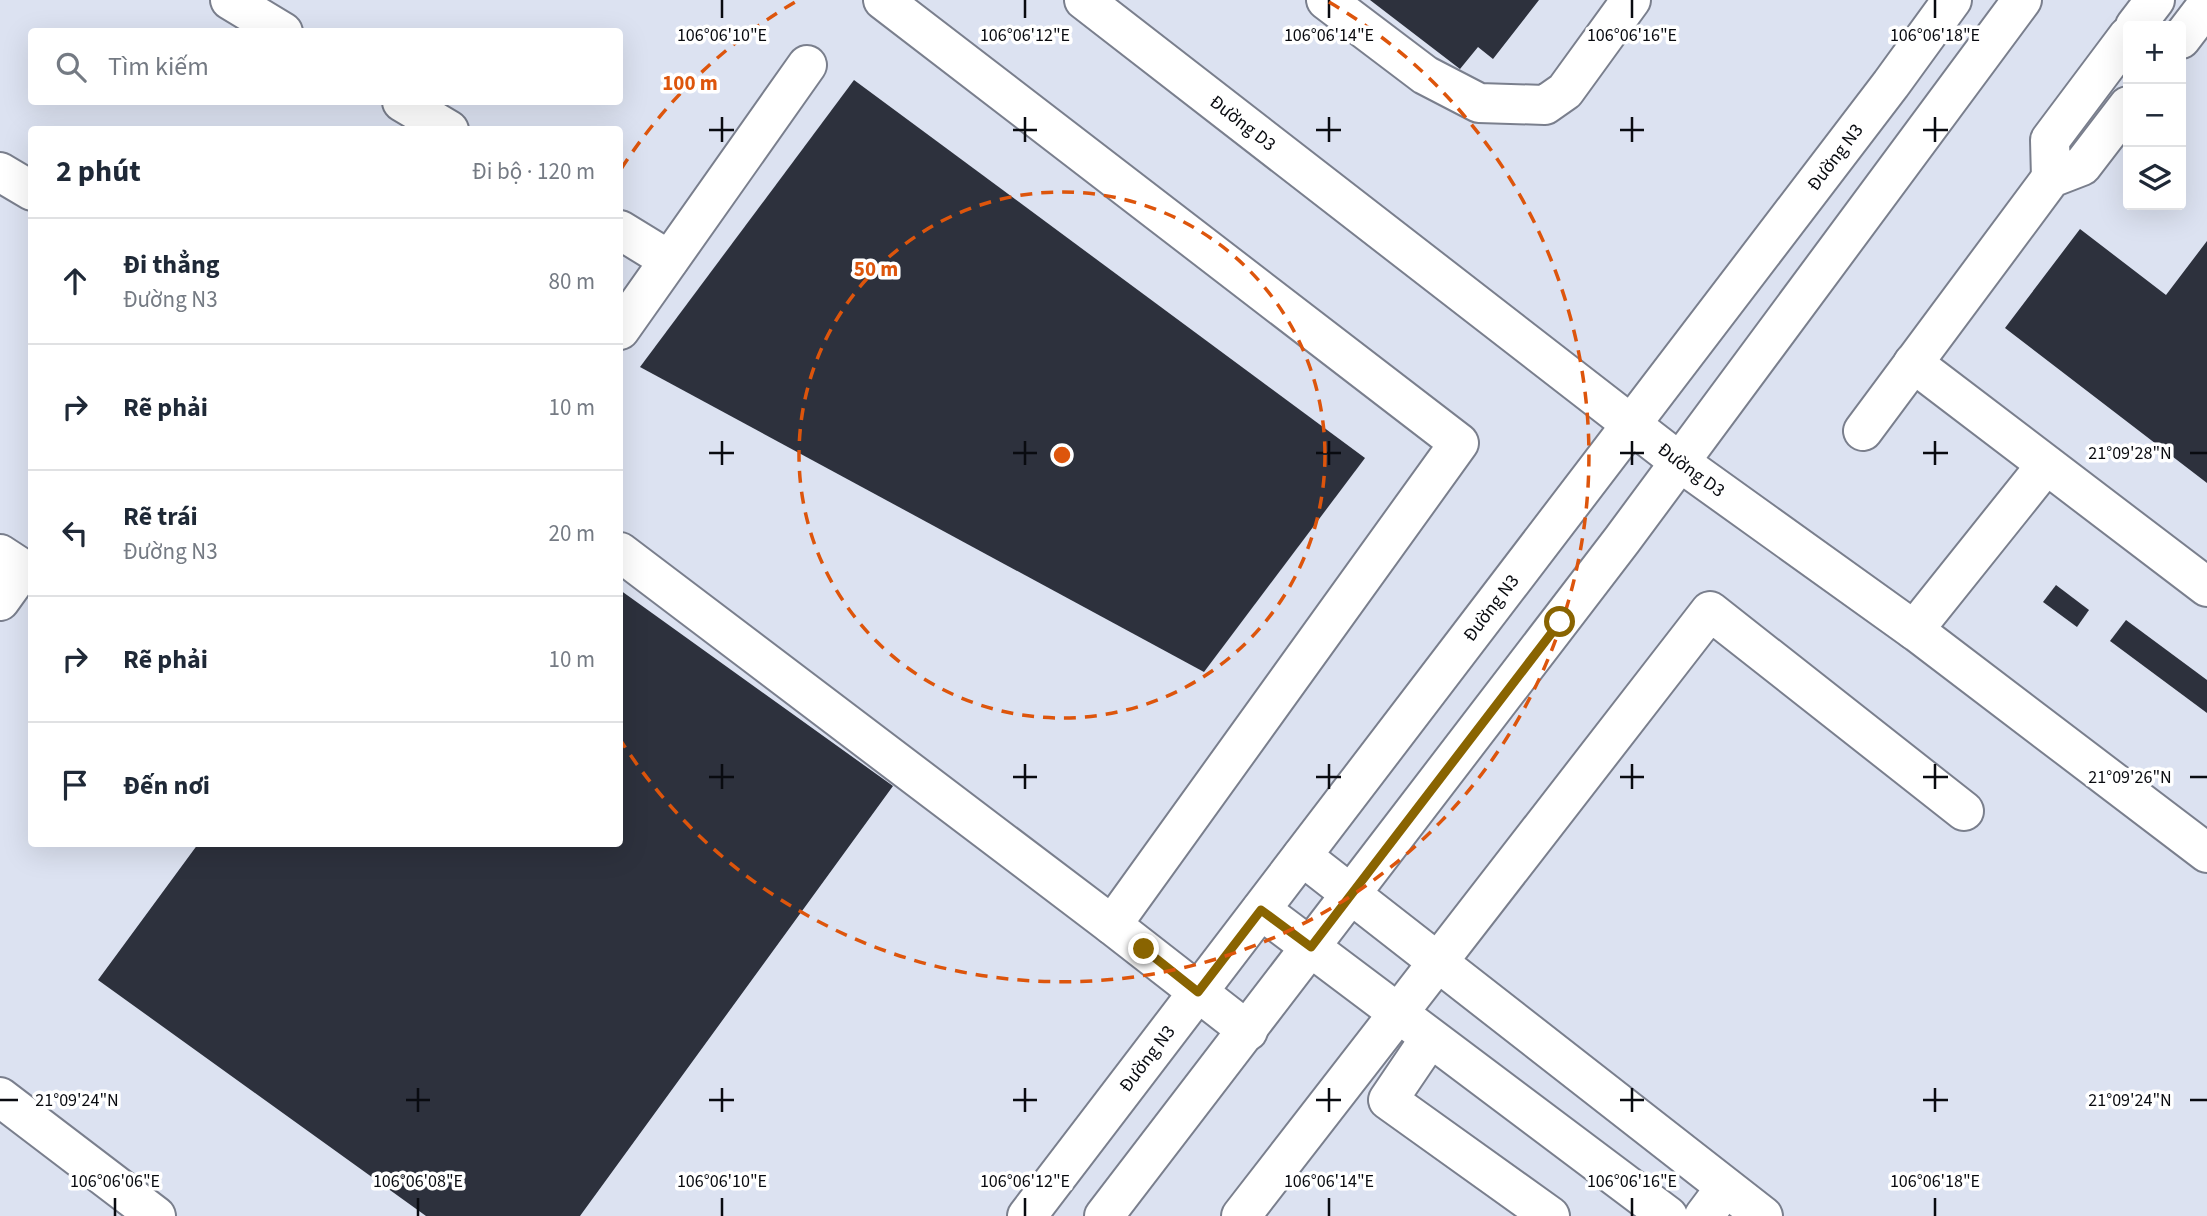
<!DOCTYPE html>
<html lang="vi">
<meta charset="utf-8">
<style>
body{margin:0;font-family:"Source Sans 3",sans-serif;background:#f6f6f7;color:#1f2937}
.controls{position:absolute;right:21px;top:21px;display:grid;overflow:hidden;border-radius:7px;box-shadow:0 7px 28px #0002}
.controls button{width:63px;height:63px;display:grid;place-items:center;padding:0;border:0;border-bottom:2px solid #e0e1e3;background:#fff;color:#1f2937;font:35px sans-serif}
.stop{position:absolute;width:21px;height:21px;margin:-16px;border:5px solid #896401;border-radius:50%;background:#fff}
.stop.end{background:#896401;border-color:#fff;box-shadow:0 2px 7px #0008}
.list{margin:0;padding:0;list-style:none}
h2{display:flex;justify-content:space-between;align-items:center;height:91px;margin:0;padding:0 28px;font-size:30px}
h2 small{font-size:23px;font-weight:400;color:#747a83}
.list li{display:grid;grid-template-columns:46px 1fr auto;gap:21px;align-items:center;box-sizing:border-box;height:126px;padding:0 28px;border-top:2px solid #e0e1e3}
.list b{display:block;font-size:26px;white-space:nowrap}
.list p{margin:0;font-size:23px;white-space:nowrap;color:#747a83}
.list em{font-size:23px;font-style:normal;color:#747a83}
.icon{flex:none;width:38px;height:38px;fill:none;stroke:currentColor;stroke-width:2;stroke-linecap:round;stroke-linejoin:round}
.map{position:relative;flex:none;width:2207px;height:1216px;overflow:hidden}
.search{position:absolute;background:#fff;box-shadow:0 7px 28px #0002;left:28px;top:28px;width:595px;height:77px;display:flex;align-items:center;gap:18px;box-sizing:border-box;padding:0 24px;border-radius:7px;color:#747a83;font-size:26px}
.panel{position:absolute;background:#fff;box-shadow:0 7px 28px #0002;left:28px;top:126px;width:595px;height:721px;border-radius:7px}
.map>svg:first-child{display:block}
.building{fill:#2d313d}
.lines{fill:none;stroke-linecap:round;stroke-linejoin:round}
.minor-casing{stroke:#7a7f8d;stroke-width:42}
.major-casing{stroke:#7a7f8d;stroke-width:42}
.minor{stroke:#fff;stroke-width:38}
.major{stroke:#fff;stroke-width:38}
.route{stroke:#896401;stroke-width:9}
.ticks{fill:none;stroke:#090b10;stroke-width:2.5}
.ring{fill:none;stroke:#dd550c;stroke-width:3.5;stroke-dasharray:12 9}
.labels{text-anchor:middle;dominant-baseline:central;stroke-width:7;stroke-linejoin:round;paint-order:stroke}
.street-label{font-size:19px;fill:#090b10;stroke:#fff}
.ticks-label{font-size:18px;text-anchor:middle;fill:#090b10;stroke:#fff;stroke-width:7;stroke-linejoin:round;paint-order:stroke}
.centre{fill:#dd550c;stroke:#fff;stroke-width:3.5}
.ring-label{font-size:21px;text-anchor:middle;font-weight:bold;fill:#dd550c;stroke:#fff;stroke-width:7;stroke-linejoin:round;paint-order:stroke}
</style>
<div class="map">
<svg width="2207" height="1216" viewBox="0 0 2207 1216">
<rect width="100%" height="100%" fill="#dce2f1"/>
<!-- building -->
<g class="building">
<path d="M1370,0H1539L1493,59L1478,47L1460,69Z"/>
<path d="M854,80L1365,458L1204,672L640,367Z"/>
<path d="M2080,229L2166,295L2207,241V483L2005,328Z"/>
<path d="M2056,585L2089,610L2077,627L2043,602Z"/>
<path d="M620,590L893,786L580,1216H426L98,980L198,844H620Z"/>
<path d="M2126,620L2207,680V713L2110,641Z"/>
</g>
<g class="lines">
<!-- minor casing -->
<g class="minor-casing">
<g id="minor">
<path d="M230,0L283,32"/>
<path d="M883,0L1459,443L1112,925"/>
<path d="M1326,0L1425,75L1479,103L1545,105L1565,91L1631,0"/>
<path d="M2135,26L2155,0"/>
<path d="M2181,39L2207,5"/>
<path d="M402,102L449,130"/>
<path d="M0,172L32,191"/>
<path d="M2051,178L2050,140L2128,36"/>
<path d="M620,230L669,260"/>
<path d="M620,330L807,65"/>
<path d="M1913,363L2207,587"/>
<path d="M1863,431L2051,178L2082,166L2128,106"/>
<path d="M620,552L1112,925L1248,1031"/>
<path d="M0,554L23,569L0,601"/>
<path d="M1914,630L2046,465"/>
<path d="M1302,856L1763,1216"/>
<path d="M1261,910L1668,1216"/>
<path d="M1430,1038L1388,1100L1550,1216"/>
<path d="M0,1097L156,1216"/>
<path id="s1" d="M1027,1216L1891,84L1952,0"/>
<path d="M1104,1216L1622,540L2022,0"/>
<path d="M1241,1216L1710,611L1964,811"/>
<path d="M1704,1216L1725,1188"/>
</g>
</g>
<!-- major casing -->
<g class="major-casing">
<g id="major">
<path id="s2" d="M1084,0L1681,463L1918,633L2207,853"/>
</g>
</g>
<!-- minor -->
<use href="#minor" class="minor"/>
<!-- major -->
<use href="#major" class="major"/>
</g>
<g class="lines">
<!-- route -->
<path class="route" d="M1144,949L1198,992L1261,910L1311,947L1560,622"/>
</g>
<!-- ticks -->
<path class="ticks" d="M722,0V18M1025,0V18M1329,0V18M1632,0V18M1935,0V18M722,117V142M1025,117V142M1329,117V142M1632,117V142M1935,117V142M709,130H734M1013,130H1037M1316,130H1341M1620,130H1644M1923,130H1948M722,441V465M1025,441V465M1329,441V465M1632,441V465M1935,441V465M709,453H734M1013,453H1037M1316,453H1341M1620,453H1644M1923,453H1948M2190,453H2207M722,764V789M1025,764V789M1329,764V789M1632,764V789M1935,764V789M709,777H734M1013,777H1037M1316,777H1341M1620,777H1644M1923,777H1948M2190,777H2207M418,1088V1112M722,1088V1112M1025,1088V1112M1329,1088V1112M1632,1088V1112M1935,1088V1112M0,1100H18M406,1100H430M709,1100H734M1013,1100H1037M1316,1100H1341M1620,1100H1644M1923,1100H1948M2190,1100H2207M115,1198V1216M418,1198V1216M722,1198V1216M1025,1198V1216M1329,1198V1216M1632,1198V1216M1935,1198V1216"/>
<!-- distance rings -->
<g class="ring">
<circle cx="1062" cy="455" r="263"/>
<path d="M621 169A526 526 0 0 1 795 2M1329 2A526 526 0 1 1 621 741"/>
</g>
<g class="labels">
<!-- street labels -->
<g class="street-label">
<text stroke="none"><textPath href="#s2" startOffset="201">Đường D3</textPath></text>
<text stroke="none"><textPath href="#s1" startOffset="1332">Đường N3</textPath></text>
<text stroke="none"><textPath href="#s2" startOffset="768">Đường D3</textPath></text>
<text stroke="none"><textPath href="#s1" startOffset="765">Đường N3</textPath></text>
<text stroke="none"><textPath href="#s1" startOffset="198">Đường N3</textPath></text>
</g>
</g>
<g class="ticks-label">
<text x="722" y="41">106°06'10"E</text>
<text x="1025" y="41">106°06'12"E</text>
<text x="1329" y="41">106°06'14"E</text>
<text x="1632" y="41">106°06'16"E</text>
<text x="1935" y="41">106°06'18"E</text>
<text x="2130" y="459">21°09'28"N</text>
<text x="2130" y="783">21°09'26"N</text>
<text x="77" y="1106">21°09'24"N</text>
<text x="2130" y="1106">21°09'24"N</text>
<text x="115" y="1187">106°06'06"E</text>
<text x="418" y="1187">106°06'08"E</text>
<text x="722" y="1187">106°06'10"E</text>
<text x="1025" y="1187">106°06'12"E</text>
<text x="1329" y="1187">106°06'14"E</text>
<text x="1632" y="1187">106°06'16"E</text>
<text x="1935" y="1187">106°06'18"E</text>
</g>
<circle cx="1062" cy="455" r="10" class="centre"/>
<g class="ring-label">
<text x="690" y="90">100 m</text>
<text x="876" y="276">50 m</text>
</g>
</svg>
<div class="controls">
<button>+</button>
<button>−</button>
<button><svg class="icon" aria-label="layers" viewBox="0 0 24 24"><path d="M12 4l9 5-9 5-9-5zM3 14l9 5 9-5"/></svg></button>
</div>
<div class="stop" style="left:1560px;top:622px"></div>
<div class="stop end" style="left:1144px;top:949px"></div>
<div class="search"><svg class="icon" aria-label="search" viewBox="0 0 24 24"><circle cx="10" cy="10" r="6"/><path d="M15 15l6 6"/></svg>Tìm kiếm</div>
<section class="panel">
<h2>2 phút<small>Đi bộ · 120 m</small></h2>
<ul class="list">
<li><svg class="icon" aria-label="ahead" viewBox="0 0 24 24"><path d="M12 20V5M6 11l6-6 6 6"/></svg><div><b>Đi thẳng</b><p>Đường N3</p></div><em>80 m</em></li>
<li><svg class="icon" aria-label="right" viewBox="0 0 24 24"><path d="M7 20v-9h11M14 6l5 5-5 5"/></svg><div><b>Rẽ phải</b></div><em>10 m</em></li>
<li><svg class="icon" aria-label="left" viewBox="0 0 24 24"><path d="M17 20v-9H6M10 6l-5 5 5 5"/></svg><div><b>Rẽ trái</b><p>Đường N3</p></div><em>20 m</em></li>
<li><svg class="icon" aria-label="right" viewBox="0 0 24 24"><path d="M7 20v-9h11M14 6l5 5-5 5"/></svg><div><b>Rẽ phải</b></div><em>10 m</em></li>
<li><svg class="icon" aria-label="arrive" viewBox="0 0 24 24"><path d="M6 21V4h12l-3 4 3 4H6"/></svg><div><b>Đến nơi</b></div></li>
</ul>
</section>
</div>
